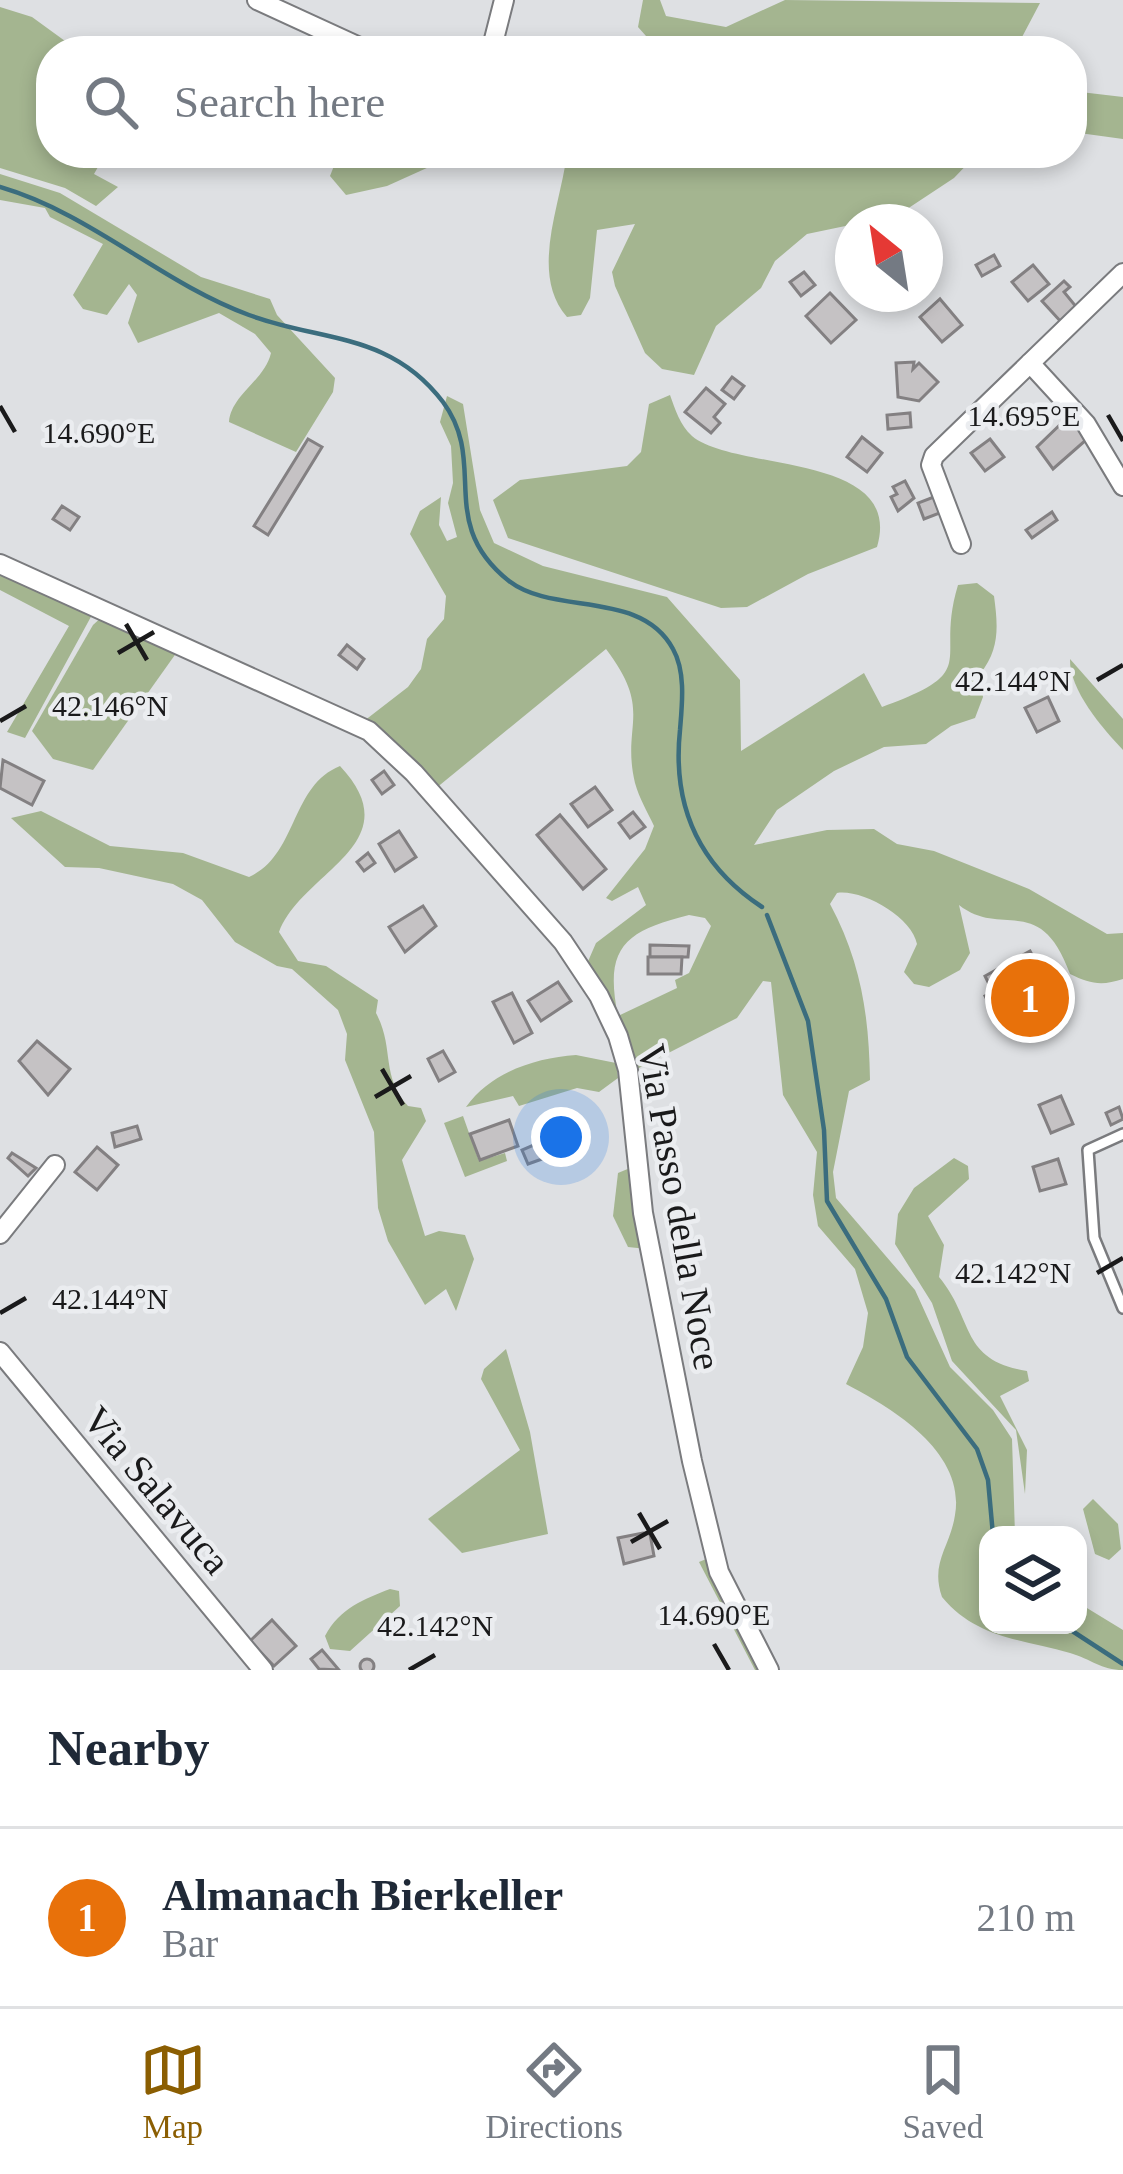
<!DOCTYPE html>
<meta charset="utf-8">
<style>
body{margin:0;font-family:Georgia,serif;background:#f6f6f7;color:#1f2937}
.controls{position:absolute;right:36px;bottom:36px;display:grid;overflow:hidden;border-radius:24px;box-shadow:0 6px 18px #0003}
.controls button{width:108px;height:108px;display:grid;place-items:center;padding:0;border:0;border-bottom:3px solid #e0e1e3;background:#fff;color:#1f2937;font:60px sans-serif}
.compass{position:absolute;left:835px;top:204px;width:108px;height:108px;border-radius:50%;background:#fff;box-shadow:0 6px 18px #0003;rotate:330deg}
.you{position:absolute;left:561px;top:1137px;width:42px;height:42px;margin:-30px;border:9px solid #fff;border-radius:50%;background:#1a73e8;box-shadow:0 0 0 18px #1a73e833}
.badge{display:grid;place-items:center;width:78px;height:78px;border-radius:50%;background:#8b5e02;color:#fff;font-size:39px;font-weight:700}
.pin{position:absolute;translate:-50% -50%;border:6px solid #fff;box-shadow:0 3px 12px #0006}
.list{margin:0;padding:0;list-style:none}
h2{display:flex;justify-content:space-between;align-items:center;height:156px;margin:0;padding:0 48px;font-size:51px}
h2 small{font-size:39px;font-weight:400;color:#747a83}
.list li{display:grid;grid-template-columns:78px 1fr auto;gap:36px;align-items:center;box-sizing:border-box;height:180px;padding:0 48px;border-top:3px solid #e0e1e3}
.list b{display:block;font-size:45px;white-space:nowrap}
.list p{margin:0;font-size:39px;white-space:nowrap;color:#747a83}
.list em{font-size:39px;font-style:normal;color:#747a83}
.icon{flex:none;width:66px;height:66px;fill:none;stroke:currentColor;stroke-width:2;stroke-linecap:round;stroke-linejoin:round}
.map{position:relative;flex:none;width:1123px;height:1670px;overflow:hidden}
.search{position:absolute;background:#fff;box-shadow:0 6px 18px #0003;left:36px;right:36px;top:36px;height:132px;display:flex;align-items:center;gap:30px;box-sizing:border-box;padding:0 42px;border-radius:48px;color:#747a83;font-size:45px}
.sheet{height:336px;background:#fff}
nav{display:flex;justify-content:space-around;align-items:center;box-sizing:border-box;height:168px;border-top:3px solid #e0e1e3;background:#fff;font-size:33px;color:#747a83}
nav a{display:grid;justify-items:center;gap:6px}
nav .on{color:#8b5e02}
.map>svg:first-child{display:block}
.green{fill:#a4b590;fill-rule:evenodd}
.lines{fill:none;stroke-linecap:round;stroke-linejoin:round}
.stream{stroke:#3b6d7e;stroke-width:4.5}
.building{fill:#c5c2c4;stroke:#838082;stroke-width:3}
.lane-casing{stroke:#7a7b7e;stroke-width:14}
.street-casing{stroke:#7a7b7e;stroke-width:22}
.lane{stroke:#fff;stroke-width:9}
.street{stroke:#fff;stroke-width:18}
.ticks{fill:none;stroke:#1a1a1b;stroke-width:4.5}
.labels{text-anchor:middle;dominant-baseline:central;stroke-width:9;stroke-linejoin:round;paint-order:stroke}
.street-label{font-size:39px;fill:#1a1a1b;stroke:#ebedf0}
.ticks-label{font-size:30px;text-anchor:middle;fill:#1a1a1b;stroke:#ebedf0;stroke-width:9;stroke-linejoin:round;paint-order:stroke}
</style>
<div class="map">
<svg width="1123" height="1670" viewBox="0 0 1123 1670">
<rect width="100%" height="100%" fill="#dee0e3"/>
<!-- green -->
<g class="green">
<path d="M643,0H660L666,16L726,27L785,0L1040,3L1021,39L1029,51H644L646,36L638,27Z"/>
<path d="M0,7L32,17L65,41L103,51H51V153H106L94,174L118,187L96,206L65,188L0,168Z"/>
<path d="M1072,91L1123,97V139L1072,132Z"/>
<path d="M339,153H460L387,186L346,195L330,176Z"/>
<path d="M567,153H978L954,178L898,215L807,234L775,261L761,288L716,326L694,375L662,369L645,353L615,286L612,272L635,224L597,230L590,298L581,315L567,317C529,273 561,205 567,153Z"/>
<path d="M0,174L60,193L201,277L270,299L277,315L335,378L333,392L296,452L229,422C231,395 265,380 271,353L255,334L219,313L138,343L128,323L137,295L129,284L107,315L83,309L73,295L103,244L50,217L45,208L0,200Z"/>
<path d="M670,395C675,409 680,425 692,436C734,472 905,452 877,547L808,574L747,607L721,608L508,538L493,500L520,480L627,466L641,452L649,404Z"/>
<path d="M447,396L463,404L480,510L494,543L543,566L667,597L740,680L741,751L864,673L882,707C984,670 934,664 958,585L977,583L994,596C998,626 1000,649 980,674L983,697L975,718L951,726L926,744L884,747L834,771L777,810L754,845L827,830L874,829L897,844L934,851L1029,889L1107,934L1123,933V979C1102,986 1090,984 1070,974C1040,891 1002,939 959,905L970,953L960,970L929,987L914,984L904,972L917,944C912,917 862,889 837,893L830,904C861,962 869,1015 870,1080L849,1091L833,1172L836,1198L915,1290L950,1367L993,1410L1012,1439L1015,1535H988V1625H1078L1082,1605L1123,1630V1670C1101,1670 1091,1659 1070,1653C1022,1639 977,1639 942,1597C930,1562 950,1548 955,1515C966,1452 892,1408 846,1384L863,1347L868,1313L855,1269L818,1226L813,1195L817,1152L783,1095L771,982L763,981L737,1018L635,1070L586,966L596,943L646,905L638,887L612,901L606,898L645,849L654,826C648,813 639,798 635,783C621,724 654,712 606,649L435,789L364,721L408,687L421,669L427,639L444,619L446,596L410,534L420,511L441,497L439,525L447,541L457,537L448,503L453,483L451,446L440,422ZM689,915L705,918L711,926L689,973L675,980L677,988L618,1016C604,948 624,931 689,915Z"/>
<path d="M0,569L93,613L25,738L7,732L69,626L0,590Z"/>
<path d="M104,615L177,652L93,770L53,759L32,731L93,625Z"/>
<path d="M1070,659L1123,719V750C1103,729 1069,690 1070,659Z"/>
<path d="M340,766C413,844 302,871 279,932L298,961L326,966L378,1000L376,1013C395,1049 380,1075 408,1106L421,1108L426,1121L402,1160L425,1236L439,1231L465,1235L474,1259L456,1311L446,1289L425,1305L388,1241L378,1208L374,1132L345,1060L347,1034L338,1010L292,969L277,966L235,942L202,900L173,884L99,868L65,867L11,818L41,811L110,846L183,853L249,877C298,855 290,786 340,766Z"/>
<path d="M576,1055L616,1063L618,1078L599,1092L577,1088L519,1106L513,1096L466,1107C491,1072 535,1058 576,1055Z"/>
<path d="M463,1116L479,1161L505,1153L507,1161L465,1177L444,1123Z"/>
<path d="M954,1158L968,1166L969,1179L928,1216L944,1245L939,1277C975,1320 959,1360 1027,1371L1029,1381L1000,1396L1027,1450L1025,1494L1016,1430L952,1361L932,1303L895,1244L898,1214L914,1188Z"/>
<path d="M630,1168L647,1249L628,1247L613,1216L618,1173Z"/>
<path d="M506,1349L530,1432L548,1534L462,1553L428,1519L520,1450L481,1379L484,1369Z"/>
<path d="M1093,1499L1118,1524L1121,1549L1109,1560L1095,1554L1083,1509Z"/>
<path d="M711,1557L764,1670H755L699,1562Z"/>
<path d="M390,1589L399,1591L400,1606L350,1651L330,1649L325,1636C340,1608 364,1599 390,1589Z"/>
</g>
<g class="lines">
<!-- stream -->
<g class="stream">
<path d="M0,187C92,214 160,282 249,315C322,342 390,332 443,402C489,464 435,522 509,581C554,616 641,589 673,649C686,672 682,705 680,730C672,806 698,865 762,907"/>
<path d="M767,915L808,1021L824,1130L827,1201L886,1299L907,1357L977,1449L988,1480L993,1535"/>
<path d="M1063,1625L1123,1664"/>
</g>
</g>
<!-- building -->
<g class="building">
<path d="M994,255L1000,266L982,276L976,265Z"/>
<path d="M1033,265L1049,284L1028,301L1012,282Z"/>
<path d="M804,272L815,285L801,296L790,282Z"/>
<path d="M1064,281L1070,287L1064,292L1078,309L1062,323L1042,301Z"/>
<path d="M830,293L856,320L831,343L806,316Z"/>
<path d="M940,299L962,325L942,342L920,317Z"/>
<path d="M914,362L913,369L919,363L938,382L919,401L898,397L896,363Z"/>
<path d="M732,377L744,386L734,399L722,390Z"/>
<path d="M706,388L725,404L714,417L720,423L711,433L685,412Z"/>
<path d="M910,413L911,427L888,429L887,415Z"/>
<path d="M1069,416L1086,440L1053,469L1037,447Z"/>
<path d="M862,437L882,453L867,472L847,457Z"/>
<path d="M308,439L322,447L268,535L254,526Z"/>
<path d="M990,439L1004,457L985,471L971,453Z"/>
<path d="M905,481L914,498L898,511L891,497L897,494L893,487Z"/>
<path d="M939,495L945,511L924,519L918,503Z"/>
<path d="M62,506L79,517L70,530L53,519Z"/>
<path d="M1052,512L1057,520L1032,538L1026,530Z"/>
<path d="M347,645L364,659L357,669L339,655Z"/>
<path d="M1048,697L1059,721L1037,732L1025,708Z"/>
<path d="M3,760L44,781L32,805L0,788Z"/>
<path d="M384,771L394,785L382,794L372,780Z"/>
<path d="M595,787L612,810L588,827L571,804Z"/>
<path d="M633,812L645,827L630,838L619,823Z"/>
<path d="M560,815L606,869L583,889L537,835Z"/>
<path d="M399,831L416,857L395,871L379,844Z"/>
<path d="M368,853L375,863L364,871L357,862Z"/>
<path d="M423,906L436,926L405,952L389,927Z"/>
<path d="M650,945L689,946L688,957H650Z"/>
<path d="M1030,951L1043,976L1004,997L1016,1021L1002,1028L985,996L993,992L985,976Z"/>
<path d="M648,957H682L681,974H648Z"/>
<path d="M1043,976L1056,999L1016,1021L1004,997Z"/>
<path d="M558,982L571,1001L541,1021L528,1001Z"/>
<path d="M512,993L532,1033L514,1043L493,1002Z"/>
<path d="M37,1041L70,1069L48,1095L19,1061Z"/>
<path d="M443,1051L455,1072L439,1081L428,1059Z"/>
<path d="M1061,1096L1073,1124L1051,1133L1039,1105Z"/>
<path d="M1119,1107L1123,1119L1111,1125L1106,1113Z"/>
<path d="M509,1120L518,1146L480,1160L470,1134Z"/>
<path d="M137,1126L141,1139L115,1147L112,1133Z"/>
<path d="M536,1144L542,1159L528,1164L522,1150Z"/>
<path d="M97,1147L118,1165L97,1190L75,1172Z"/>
<path d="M12,1153L36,1168L28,1176L8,1158Z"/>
<path d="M1058,1159L1066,1184L1040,1191L1033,1167Z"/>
<path d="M643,1533L650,1534L654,1556L624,1564L618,1538Z"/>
<path d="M272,1620L296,1646L274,1666L250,1641Z"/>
<path d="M322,1650L339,1670L319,1669L311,1659Z"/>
<circle cx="367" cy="1666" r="7"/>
</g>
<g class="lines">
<!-- lane casing -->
<g class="lane-casing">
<path id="lane" d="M1123,1134L1088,1150L1094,1238L1123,1308"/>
</g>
<!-- street casing -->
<g class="street-casing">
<g id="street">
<path d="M257,0L368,51"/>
<path d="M491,51L504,0"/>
<path d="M1030,363L1086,424L1123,486"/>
<path d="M961,544L931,465L934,456L1123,273"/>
<path d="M0,564L369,731L414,773L563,942L599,996L618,1036L628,1070L643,1213L692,1461L719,1572L769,1670"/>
<path d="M0,1234L55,1165"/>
<path d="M0,1352L263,1670"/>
</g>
</g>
<!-- lane -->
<use href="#lane" class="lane"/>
<!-- street -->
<use href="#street" class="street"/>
</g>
<!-- ticks -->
<path class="ticks" d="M0,406L15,432M1108,415L1123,441M126,624L147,660M118,653L154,632M1097,680L1123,665M0,721L26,706M382,1069L403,1105M375,1097L411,1076M1097,1273L1123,1258M0,1313L26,1298M639,1513L660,1549M631,1542L668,1521M714,1644L729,1670M409,1670L435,1655"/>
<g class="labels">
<!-- street labels -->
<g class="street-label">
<text transform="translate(680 1207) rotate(80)">Via Passo della Noce</text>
<text transform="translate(157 1490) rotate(50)">Via Salavuca</text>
</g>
</g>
<g class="ticks-label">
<text x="1024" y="426">14.695°E</text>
<text x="99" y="443">14.690°E</text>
<text x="1013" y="691">42.144°N</text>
<text x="110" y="716">42.146°N</text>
<text x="1013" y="1283">42.142°N</text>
<text x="110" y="1309">42.144°N</text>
<text x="714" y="1625">14.690°E</text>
<text x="435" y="1636">42.142°N</text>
</g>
</svg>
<div class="controls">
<button><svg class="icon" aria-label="layers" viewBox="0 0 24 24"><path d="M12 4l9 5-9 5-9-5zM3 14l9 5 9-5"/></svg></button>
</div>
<svg class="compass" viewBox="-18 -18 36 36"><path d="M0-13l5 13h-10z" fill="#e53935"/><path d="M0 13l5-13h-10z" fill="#747a83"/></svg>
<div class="you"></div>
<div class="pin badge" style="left:1030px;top:998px;background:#e8710a">1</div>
<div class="search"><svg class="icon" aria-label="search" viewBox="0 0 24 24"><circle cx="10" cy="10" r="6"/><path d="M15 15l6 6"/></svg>Search here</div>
</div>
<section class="sheet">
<h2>Nearby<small></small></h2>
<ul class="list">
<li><span class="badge" style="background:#e8710a">1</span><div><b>Almanach Bierkeller</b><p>Bar</p></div><em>210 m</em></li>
</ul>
</section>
<nav>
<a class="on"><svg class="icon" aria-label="map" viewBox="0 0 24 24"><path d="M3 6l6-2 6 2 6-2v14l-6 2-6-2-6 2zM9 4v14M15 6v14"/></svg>Map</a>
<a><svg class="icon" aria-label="directions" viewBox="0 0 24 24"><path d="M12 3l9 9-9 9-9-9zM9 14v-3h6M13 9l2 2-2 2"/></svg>Directions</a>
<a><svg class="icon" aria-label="saved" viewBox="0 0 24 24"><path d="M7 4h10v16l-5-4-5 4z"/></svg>Saved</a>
</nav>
